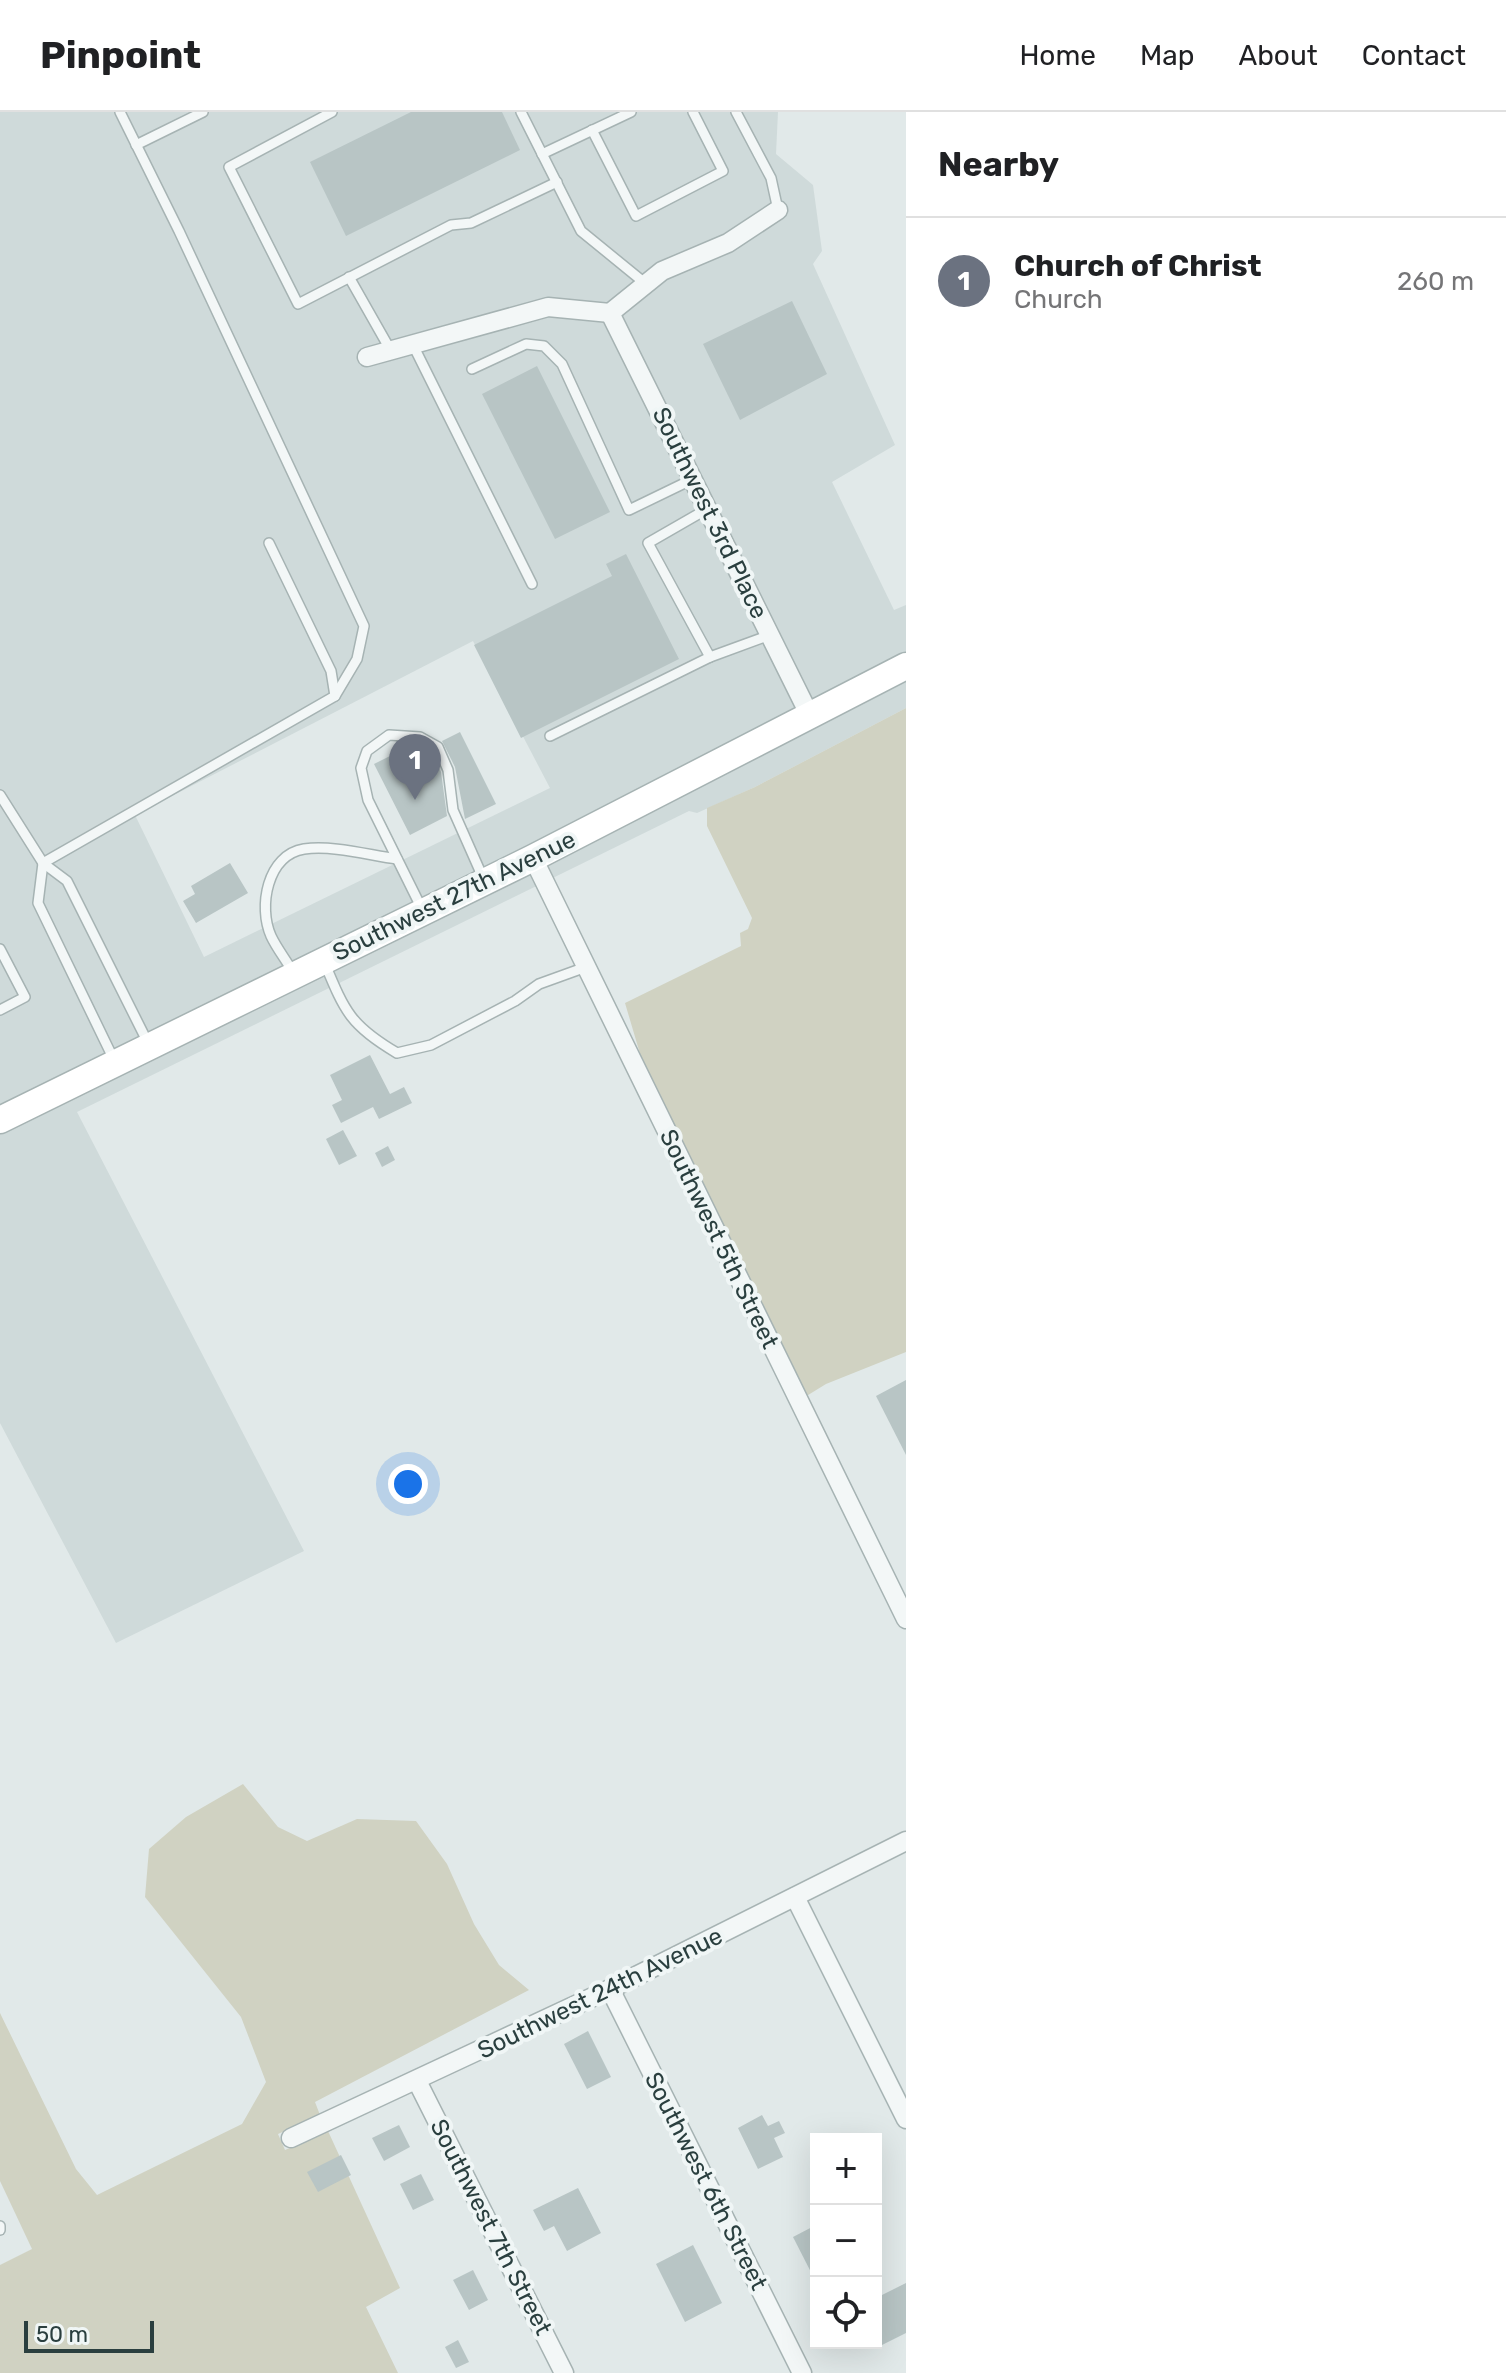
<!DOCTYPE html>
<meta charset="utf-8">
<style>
body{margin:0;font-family:Rubik,sans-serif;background:#f6f6f6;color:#202124}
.controls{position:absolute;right:24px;bottom:24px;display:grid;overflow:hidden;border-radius:0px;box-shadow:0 8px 32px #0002}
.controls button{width:72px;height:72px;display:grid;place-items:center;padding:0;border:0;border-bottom:2px solid #e0e0e0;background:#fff;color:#202124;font:40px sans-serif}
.scale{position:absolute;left:24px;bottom:20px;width:130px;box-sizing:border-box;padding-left:8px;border:4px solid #2a3f3f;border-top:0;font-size:22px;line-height:28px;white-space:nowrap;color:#2a3f3f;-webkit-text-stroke:6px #f0f6f6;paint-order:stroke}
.you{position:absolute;left:408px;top:1372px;width:28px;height:28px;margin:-20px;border:6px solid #fff;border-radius:50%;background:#1a73e8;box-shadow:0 0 0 12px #1a73e833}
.badge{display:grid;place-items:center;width:52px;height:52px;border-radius:50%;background:#2563eb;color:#fff;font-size:26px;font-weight:700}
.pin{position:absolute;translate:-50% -66px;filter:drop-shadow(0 2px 4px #0008)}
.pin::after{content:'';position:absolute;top:42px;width:28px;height:24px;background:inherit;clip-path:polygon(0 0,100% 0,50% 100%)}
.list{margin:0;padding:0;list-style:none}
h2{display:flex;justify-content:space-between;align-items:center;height:104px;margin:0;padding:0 32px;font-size:34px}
h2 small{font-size:26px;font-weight:400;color:#757577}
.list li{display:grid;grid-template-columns:52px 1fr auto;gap:24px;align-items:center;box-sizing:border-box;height:128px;padding:0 32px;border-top:2px solid #e0e0e0}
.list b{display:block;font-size:30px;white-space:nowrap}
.list p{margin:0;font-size:26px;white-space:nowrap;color:#757577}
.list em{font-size:26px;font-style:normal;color:#757577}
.icon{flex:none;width:44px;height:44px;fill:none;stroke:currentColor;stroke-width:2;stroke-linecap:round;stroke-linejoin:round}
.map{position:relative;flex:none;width:906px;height:2261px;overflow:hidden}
header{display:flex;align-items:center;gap:48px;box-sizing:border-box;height:112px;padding:0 40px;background:#fff;border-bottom:2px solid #e0e0e0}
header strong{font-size:38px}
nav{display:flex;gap:44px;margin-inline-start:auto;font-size:28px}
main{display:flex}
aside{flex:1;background:#fff}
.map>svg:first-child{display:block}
.built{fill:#cfdada;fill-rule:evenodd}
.green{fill:#d0d2c2}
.building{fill:#b8c5c5}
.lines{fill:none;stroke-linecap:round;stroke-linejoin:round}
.service-casing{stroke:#a6b3b3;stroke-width:12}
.minor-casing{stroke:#a6b3b3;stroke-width:21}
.secondary-casing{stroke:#a6b3b3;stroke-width:29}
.service{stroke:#f3f7f7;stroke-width:9}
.minor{stroke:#f3f7f7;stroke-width:18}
.secondary{stroke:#fff;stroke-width:26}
.labels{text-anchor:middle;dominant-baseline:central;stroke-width:8;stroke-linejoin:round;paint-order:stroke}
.street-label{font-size:24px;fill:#2a3f3f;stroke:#f0f6f6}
</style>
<header>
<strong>Pinpoint</strong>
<nav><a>Home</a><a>Map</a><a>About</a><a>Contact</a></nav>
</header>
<main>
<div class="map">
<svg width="906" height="2261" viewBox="0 0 906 2261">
<rect width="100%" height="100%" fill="#e1e9e9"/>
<!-- built -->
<g class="built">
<path d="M0,0H778L776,42L813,73L822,139L813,152L895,333L832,370L894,498L906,493V544L529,738L0,998ZM473,529L550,676L204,845L135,703Z"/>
<path d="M906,564V596L755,675L697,701L689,699L77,1000L304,1439L116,1531L0,1311V1018Z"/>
</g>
<!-- green -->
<g class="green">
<path d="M906,596V1240L826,1272L800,1288L654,989L625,891L741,834L740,821L748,817L752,806L707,714V696L755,675Z"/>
<path d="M243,1672L278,1715L307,1729L357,1707L416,1709L447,1752L474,1812L499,1853L529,1878L315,1990L320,2003L278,2022L285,2038L328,2019L400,2176L366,2195L398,2261H0V2153L32,2137L0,2069V1901L76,2057L97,2083L242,2012L266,1970L241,1905L145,1785L149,1737L186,1705Z"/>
</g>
<!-- building -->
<g class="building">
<path d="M411,0H502L520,38L346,124L310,50Z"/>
<path d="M792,189L827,262L740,308L703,232Z"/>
<path d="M537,254L610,400L555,427L482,282Z"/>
<path d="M626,442L679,547L521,626L474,533L612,464L606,452Z"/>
<path d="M460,620L496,692L465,707L455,655L442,629Z"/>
<path d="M408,635L412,644L426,637L432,640L441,660L447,704L410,723L374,652Z"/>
<path d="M230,751L248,781L196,811L183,789L195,782L191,774Z"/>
<path d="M370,943L390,982L404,975L412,991L379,1007L373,995L341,1011L332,993L342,988L330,963Z"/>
<path d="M343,1018L357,1044L339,1053L326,1027Z"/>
<path d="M388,1034L395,1048L382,1055L375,1041Z"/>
<path d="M906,1268V1343L876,1284Z"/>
<path d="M588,1919L611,1965L587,1977L564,1932Z"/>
<path d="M762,2003L768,2014L779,2009L785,2021L774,2026L783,2045L758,2057L738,2016Z"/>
<path d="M399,2013L410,2035L384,2049L372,2026Z"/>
<path d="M341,2043L351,2063L318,2080L307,2060Z"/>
<path d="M421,2062L434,2088L413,2098L400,2072Z"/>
<path d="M578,2076L601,2121L567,2139L554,2114L544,2119L533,2098Z"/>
<path d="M816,2113V2170L793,2125Z"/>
<path d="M693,2133L722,2191L685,2210L656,2152Z"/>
<path d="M473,2158L488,2188L469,2198L453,2168Z"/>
<path d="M906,2171V2221L876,2236V2186Z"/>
<path d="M458,2228L469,2250L456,2256L445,2235Z"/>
</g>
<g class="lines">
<!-- service casing -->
<g class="service-casing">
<g id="service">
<path d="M332,0L229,55L298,192L451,113L471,111L557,70"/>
<path d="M521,0L581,119L646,172"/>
<path d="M736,0L771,66L778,98"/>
<path d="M592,18L636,104L723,59L693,0"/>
<path d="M136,33L203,0"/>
<path d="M542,42L631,0"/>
<path d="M349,165L391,239"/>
<path d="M413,233L532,472"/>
<path d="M472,257L526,232L544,234L562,252L629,398L693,367"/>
<path d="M707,397L648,431L710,545L770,523"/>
<path d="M269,431L331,559L335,584"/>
<path d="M550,624L710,545"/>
<path d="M0,683L43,751L67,769L148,931"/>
<path d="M43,751L335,584L357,547L364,514L179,119L120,0"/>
<path d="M43,751L38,791L115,950"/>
<path d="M422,797L368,688L361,656L367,639L389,623L420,625L438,635L448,658L453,698L484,768"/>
<path d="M0,837L25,885L0,898"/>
<path d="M325,852C345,900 351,914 397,941L431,933L515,889L539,872L586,855"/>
<path d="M294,862C287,849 277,837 271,824C258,795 267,743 304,737C333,733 368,743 397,747"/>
<path d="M0,2114V2118"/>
</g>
</g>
<!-- minor casing -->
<g class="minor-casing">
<g id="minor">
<path d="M610,201L809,602"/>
<path d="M367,245L548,195L610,201L662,159L728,131L778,98"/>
<path d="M533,746L906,1507"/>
<path d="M795,1785L906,2007"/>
<path d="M610,1877L802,2261"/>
<path d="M417,1969L564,2261"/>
<path d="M291,2026L610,1877L906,1729"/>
</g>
</g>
<!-- secondary casing -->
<g class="secondary-casing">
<path id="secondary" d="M0,1008L533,746L906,554"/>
</g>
<!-- service -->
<use href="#service" class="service"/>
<!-- minor -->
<use href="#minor" class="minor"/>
<!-- secondary -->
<use href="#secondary" class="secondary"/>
</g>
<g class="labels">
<!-- street labels -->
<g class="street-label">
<text transform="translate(710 401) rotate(64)">Southwest 3rd Place</text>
<text transform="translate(454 784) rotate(-26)">Southwest 27th Avenue</text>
<text transform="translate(719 1127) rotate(64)">Southwest 5th Street</text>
<text transform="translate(600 1881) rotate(-26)">Southwest 24th Avenue</text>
<text transform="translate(706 2069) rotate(63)">Southwest 6th Street</text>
<text transform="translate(491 2115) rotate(63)">Southwest 7th Street</text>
</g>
</g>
</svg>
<div class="controls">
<button>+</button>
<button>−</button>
<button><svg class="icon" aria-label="locate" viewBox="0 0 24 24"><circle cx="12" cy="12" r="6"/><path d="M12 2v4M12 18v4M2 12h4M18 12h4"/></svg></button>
</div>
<div class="scale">50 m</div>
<div class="you"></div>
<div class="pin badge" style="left:415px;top:688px;background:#6b7280">1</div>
</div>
<aside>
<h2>Nearby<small></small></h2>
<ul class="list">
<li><span class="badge" style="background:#6b7280">1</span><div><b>Church of Christ</b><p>Church</p></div><em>260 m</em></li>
</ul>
</aside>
</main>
